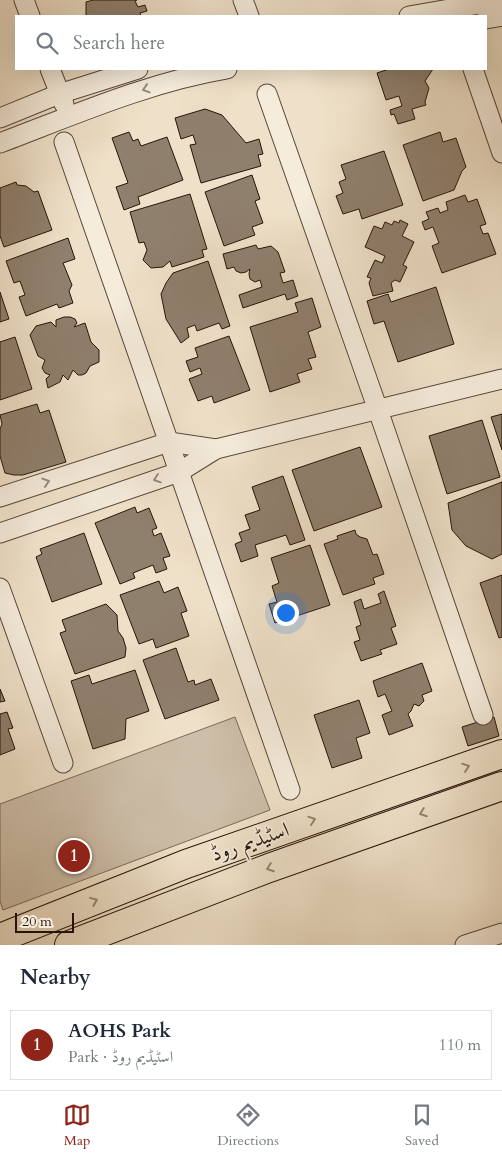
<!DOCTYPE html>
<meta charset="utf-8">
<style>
body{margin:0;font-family:Cardo,Amiri,serif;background:#f2f2f3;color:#1f2937}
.scale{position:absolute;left:15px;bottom:12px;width:59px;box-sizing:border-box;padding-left:5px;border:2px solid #28140a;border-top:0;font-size:14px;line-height:18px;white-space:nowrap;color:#28140a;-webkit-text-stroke:4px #f5ecdc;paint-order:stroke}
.you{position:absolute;left:285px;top:612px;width:18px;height:18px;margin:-12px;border:4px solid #fff;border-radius:50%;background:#1a73e8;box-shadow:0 0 0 8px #1a73e833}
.badge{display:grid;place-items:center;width:32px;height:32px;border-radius:50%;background:#8f2418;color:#fff;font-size:16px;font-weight:700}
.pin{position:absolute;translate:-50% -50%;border:2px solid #fff;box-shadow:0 1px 5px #0006}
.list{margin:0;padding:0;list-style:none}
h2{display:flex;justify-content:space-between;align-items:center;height:65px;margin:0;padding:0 20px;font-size:21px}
h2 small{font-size:16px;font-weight:400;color:#747a83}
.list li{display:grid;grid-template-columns:32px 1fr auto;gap:15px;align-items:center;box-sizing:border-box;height:70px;margin:0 10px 10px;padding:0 10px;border:1px solid #e0e1e3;border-radius:0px}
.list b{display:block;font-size:19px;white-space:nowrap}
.list p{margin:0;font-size:16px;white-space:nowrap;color:#747a83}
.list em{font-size:16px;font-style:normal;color:#747a83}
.icon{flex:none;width:28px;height:28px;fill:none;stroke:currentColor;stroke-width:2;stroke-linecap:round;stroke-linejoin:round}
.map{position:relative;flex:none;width:502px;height:945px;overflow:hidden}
.search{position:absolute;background:#fff;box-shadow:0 5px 20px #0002;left:15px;right:15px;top:15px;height:55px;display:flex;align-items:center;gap:12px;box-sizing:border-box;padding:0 18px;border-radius:0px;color:#747a83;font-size:19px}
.sheet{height:145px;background:#fff}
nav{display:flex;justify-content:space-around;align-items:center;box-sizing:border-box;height:70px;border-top:1px solid #e0e1e3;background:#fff;font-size:14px;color:#747a83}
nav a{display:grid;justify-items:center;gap:2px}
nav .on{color:#8f2418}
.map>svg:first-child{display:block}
.green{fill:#cdbea9;stroke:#7a695a}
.building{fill:#8f7f6d;stroke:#28140a}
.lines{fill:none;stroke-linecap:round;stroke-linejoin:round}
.minor-casing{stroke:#5a473a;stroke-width:21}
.primary-casing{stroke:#28140a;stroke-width:30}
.minor{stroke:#f5ecdc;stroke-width:19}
.primary{stroke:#efe1c9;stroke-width:28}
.oneway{stroke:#998b7e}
.oneway2{stroke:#958573}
.labels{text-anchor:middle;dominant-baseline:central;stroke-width:4;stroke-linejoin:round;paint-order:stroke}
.street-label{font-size:21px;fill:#28140a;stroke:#f5ecdc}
</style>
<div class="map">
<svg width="502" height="945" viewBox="0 0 502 945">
<rect width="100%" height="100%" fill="#efe1c9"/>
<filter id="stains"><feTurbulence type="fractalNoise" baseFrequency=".004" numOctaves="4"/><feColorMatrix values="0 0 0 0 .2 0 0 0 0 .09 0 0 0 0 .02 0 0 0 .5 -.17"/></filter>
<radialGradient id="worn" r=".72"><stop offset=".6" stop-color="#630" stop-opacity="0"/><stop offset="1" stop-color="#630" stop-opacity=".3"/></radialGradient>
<!-- green -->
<path class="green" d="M235,717L270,810L3,910L0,901V804Z"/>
<!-- building -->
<g class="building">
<path d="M93,0H137L135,1L138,7L145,5L147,11L140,13L141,16H86V2Z"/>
<path d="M389,69H433L425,81L429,88L425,102L426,105L412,109L415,119L398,124L394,114L391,115L390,110L402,106L399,96L386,100L377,73Z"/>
<path d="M205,109L222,115L246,143L259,139L263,154L258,155L261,166L201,183L190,145L196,144L193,135L181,139L175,118Z"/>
<path d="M129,132L133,141L138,139L141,146L167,137L183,180L138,197L140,204L124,210L116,187L128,183L112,138Z"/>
<path d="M440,132L443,142L456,138L466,167L462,171L454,190L423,201L403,145Z"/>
<path d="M384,151L403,205L362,219L359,209L343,214L336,196L343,193L339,182L346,179L341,165Z"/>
<path d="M252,175L260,199L255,201L263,223L252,227L255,235L224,246L205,192Z"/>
<path d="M16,182L17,185L26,186L34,192L38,191L52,230L4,247L0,236V188Z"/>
<path d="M190,194L207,249L202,250L204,257L172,267L170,261L163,267L151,268L143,260L147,250L144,242L139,243L130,212Z"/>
<path d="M465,195L468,202L477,199L486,224L480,226L483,234L488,233L496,254L442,273L432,246L439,243L433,227L425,230L422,222L429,219L426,212L438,208L440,213L448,210L446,202Z"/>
<path d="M400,220L408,224L402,236L414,242L403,265L407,267L400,282L395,280L391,283L393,291L373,296L369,283L371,278L367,277L375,260L382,263L385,256L365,247L374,226L382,229L385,222L392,225L394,221L399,223Z"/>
<path d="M68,238L75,259L63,263L72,285L69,291L73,303L59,308L57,304L26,316L19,297L25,295L20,281L14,283L6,261Z"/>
<path d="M256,245L258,249L271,246L278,252L285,272L280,273L283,283L293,280L298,296L287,300L285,294L243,308L239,295L262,287L260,280L255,282L250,279L249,274L250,269L246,272L241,273L236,271L234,267L227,269L223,254Z"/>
<path d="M208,261L230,326L222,329L219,323L197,331L195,325L187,328L189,337L181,343L166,319L161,294L166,283L173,273Z"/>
<path d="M436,287L454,344L398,362L384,321L374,324L367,301L388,294L391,302Z"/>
<path d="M0,292L9,319L0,322Z"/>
<path d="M312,298L321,327L308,332L316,357L308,359L312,369L297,374L300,382L270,392L250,327L298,312L295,303Z"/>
<path d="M64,317H70L75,319L77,323L74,327L85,323L91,342L99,350V362L90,366L86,373L82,375H78L73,370L68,380L63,375L60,382L48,388L46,379L50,375L45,373L42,368L45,360L38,356L30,335L36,326L51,322L56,327V320Z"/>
<path d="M229,336L250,390L214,403L212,396L198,401L189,379L202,374L200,368L190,372L186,361L198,357L195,348Z"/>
<path d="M15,337L32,389L0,400V342Z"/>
<path d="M37,404L40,413L49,410L66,462L23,475H14L5,473L0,456V429L2,424L0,415Z"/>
<path d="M502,414V450L491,417Z"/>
<path d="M482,420L500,477L447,494L429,436Z"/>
<path d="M360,447L382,507L314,531L292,470Z"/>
<path d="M283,476L305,540L290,545L286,535L255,545L258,556L241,562L235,544L242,541L239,533L250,529L245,515L260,510L252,487Z"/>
<path d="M502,482V554L492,559L466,546L452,530L448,503Z"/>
<path d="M135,507L137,513L149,508L157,528L152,530L154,536L161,533L170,556L163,558L167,569L156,573L153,565L133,573L135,578L120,584L95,523Z"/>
<path d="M355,530L356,534L360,537L367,539L373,555L377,554L384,574L373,578L375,584L343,595L324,544L338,539L337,536Z"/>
<path d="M84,533L102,584L52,602L36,557L42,554L40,549Z"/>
<path d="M310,545L330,605L275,623L269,604L277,602L272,586L279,583L271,558Z"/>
<path d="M502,575V637L499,638L480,583Z"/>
<path d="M159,581L164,593L178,587L187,611L181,613L189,636L156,648L153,639L139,644L120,595Z"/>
<path d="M384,591L396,626L391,628L397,644L380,650L382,654L361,661L354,642L360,640L356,627L361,625L354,602L361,599L364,609L381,603L378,594Z"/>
<path d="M106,604L117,615L118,631L123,638L126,648L125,657L75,674L60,633L66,631L62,620Z"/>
<path d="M176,648L188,682L194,680L195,685L211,679L219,700L165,719L143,660Z"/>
<path d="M422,663L432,691L422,695L424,701L419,706L414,704L411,711L408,714L413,726L389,735L382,715L392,711L385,694L378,697L373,681Z"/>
<path d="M135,670L149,711L126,719L125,739L93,749L71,681L89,675L92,684Z"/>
<path d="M0,689L5,701L0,702Z"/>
<path d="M359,700L370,733L356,738L362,758L332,768L314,715Z"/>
<path d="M7,712L13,728L8,729L15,749L0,755V714Z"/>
<path d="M494,717L499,736L468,746L462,727Z"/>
</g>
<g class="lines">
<!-- minor casing -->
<g class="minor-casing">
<g id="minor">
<path d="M24,0L30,16"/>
<path d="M243,0L249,16"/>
<path d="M409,16L502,0"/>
<path d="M486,19L502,16"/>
<path d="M50,69L64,104"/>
<path d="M473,69L502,153"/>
<path d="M267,94L378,410L483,715"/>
<path d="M0,118L59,94L138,69"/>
<path d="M64,142L290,790"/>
<path d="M0,143C74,115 149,82 227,69"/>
<path d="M0,497L169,442L216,449"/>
<path d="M0,533L179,472L216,449L502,379"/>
<path d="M0,588L63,763"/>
<path d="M465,945L502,933"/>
</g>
</g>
<!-- primary casing -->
<g class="primary-casing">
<g id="primary">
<path d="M0,938L186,864L502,754"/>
<path d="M69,945L269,868L502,786"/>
</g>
</g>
<!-- minor -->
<use href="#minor" class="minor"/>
<!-- primary -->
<use href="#primary" class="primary"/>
</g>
<!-- one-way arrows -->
<defs><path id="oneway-chevron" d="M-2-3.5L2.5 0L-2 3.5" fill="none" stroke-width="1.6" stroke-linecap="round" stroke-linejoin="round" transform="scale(1.25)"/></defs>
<g class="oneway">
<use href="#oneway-chevron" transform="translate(146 89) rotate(162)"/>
<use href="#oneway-chevron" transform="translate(157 479) rotate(161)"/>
<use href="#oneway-chevron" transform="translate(46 482) rotate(-18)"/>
</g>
<g class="oneway2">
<use href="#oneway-chevron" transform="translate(466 767) rotate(-19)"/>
<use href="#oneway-chevron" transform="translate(423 813) rotate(160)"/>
<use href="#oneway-chevron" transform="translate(312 820) rotate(-19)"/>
<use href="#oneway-chevron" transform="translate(270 868) rotate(160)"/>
<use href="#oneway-chevron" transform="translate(94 901) rotate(-22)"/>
</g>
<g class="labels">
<!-- street labels -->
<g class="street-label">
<text transform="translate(250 842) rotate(-19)">اسٹیڈیم روڈ</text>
</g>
</g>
<rect width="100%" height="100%" filter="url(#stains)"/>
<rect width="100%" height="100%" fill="url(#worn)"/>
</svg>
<div class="scale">20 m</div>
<div class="you"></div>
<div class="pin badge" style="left:74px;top:856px">1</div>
<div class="search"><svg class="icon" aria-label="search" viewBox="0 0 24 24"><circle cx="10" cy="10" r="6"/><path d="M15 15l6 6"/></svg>Search here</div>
</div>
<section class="sheet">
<h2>Nearby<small></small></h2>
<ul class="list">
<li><span class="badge">1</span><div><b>AOHS Park</b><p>Park · اسٹیڈیم روڈ</p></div><em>110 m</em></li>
</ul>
</section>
<nav>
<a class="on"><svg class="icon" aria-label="map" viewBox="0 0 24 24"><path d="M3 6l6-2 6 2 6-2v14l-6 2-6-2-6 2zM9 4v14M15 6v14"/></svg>Map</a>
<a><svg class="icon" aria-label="directions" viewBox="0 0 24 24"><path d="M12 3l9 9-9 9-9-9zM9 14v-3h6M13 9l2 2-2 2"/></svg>Directions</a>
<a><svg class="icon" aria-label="saved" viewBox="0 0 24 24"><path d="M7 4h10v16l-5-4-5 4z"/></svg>Saved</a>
</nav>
